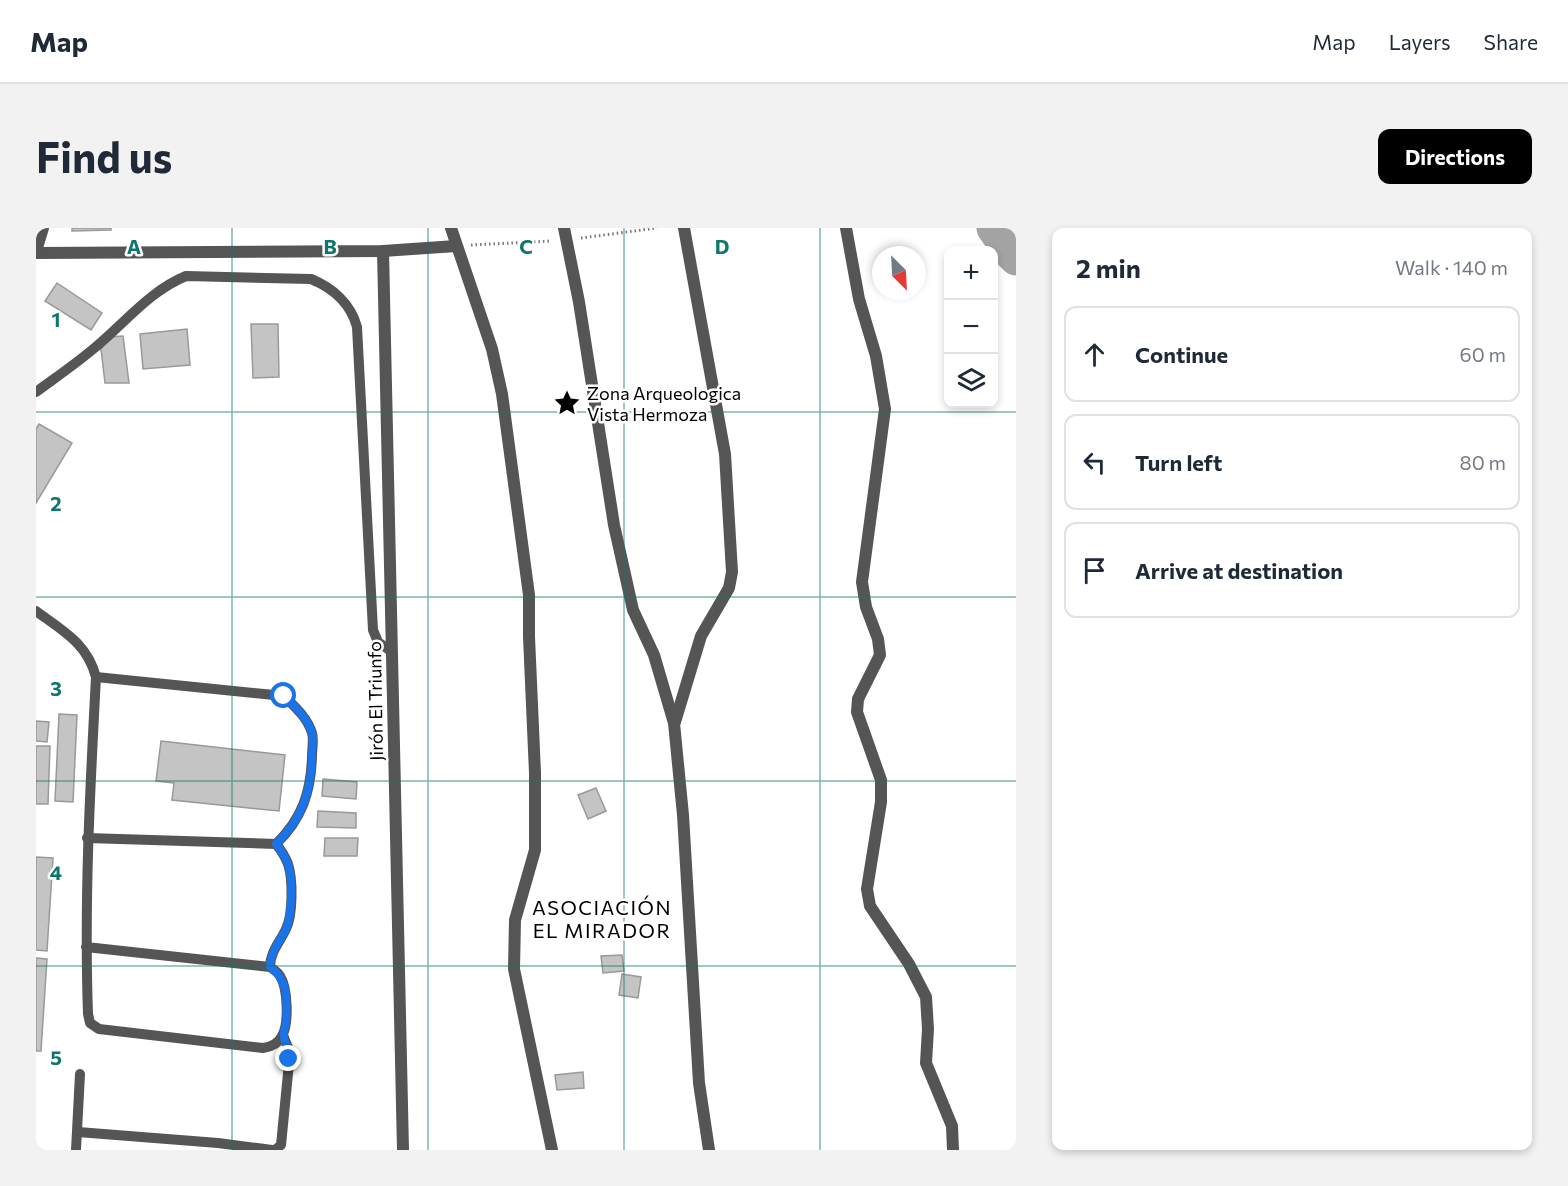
<!DOCTYPE html>
<meta charset="utf-8">
<style>
body{margin:0;font-family:Commissioner,sans-serif;background:#f2f2f3;color:#1f2937}
.controls{position:absolute;right:18px;top:18px;display:grid;overflow:hidden;border-radius:12px;box-shadow:0 3px 9px #0003}
.controls button{width:54px;height:54px;display:grid;place-items:center;padding:0;border:0;border-bottom:2px solid #e0e1e3;background:#fff;color:#1f2937;font:30px sans-serif}
.compass{position:absolute;left:836px;top:18px;width:54px;height:54px;border-radius:50%;background:#fff;box-shadow:0 3px 9px #0003;rotate:156deg}
.stop{position:absolute;width:18px;height:18px;margin:-14px;border:4px solid #1a73e8;border-radius:50%;background:#fff}
.stop.end{background:#1a73e8;border-color:#fff;box-shadow:0 2px 6px #0008}
.list{margin:0;padding:0;list-style:none}
h2{display:flex;justify-content:space-between;align-items:center;height:78px;margin:0;padding:0 24px;font-size:26px}
h2 small{font-size:20px;font-weight:400;color:#747a83}
.list li{display:grid;grid-template-columns:39px 1fr auto;gap:18px;align-items:center;box-sizing:border-box;height:96px;margin:0 12px 12px;padding:0 12px;border:2px solid #e0e1e3;border-radius:12px}
.list b{display:block;font-size:22px;white-space:nowrap}
.list em{font-size:20px;font-style:normal;color:#747a83}
.icon{flex:none;width:33px;height:33px;fill:none;stroke:currentColor;stroke-width:2;stroke-linecap:round;stroke-linejoin:round}
.map{position:relative;flex:none;width:980px;height:922px;overflow:hidden;border-radius:12px}
header{display:flex;align-items:center;gap:36px;box-sizing:border-box;height:84px;padding:0 30px;background:#fff;border-bottom:2px solid #e0e1e3}
header strong{font-size:28px}
nav{display:flex;gap:33px;margin-inline-start:auto;font-size:21px}
.intro{display:flex;align-items:center;justify-content:space-between;box-sizing:border-box;height:144px;padding:0 36px}
h1{margin:0;font-size:42px}
.button{padding:15px 27px;border-radius:12px;background:#000;color:#fff;font-size:21px;font-weight:700}
main{display:flex;gap:36px;padding:0 36px}
aside{flex:1;background:#fff;border-radius:12px;box-shadow:0 3px 9px #0003}
.map>svg:first-child{display:block}
.lines{fill:none;stroke-linecap:round;stroke-linejoin:round}
.river{stroke:#a3a3a3;stroke-width:33}
.building{fill:#c4c4c4;stroke:#999;stroke-width:1.5}
.path{stroke:#777;stroke-width:3;stroke-dasharray:1.5 3;stroke-linecap:butt}
.service{stroke:#555;stroke-width:10}
.minor{stroke:#555;stroke-width:12}
.tertiary{stroke:#555;stroke-width:12}
.route{stroke:#1a73e8;stroke-width:8}
.grid{fill:none;stroke:#0f766e;stroke-width:1.5;stroke-opacity:0.55}
.labels{text-anchor:middle;dominant-baseline:central;stroke-width:5;stroke-linejoin:round;paint-order:stroke}
.poi-label{font-size:18px;fill:#000;stroke:#fff;text-anchor:start}
.street-label{font-size:18px;fill:#000;stroke:#fff}
.neighbourhood-label{font-size:20px;letter-spacing:1.5px;fill:#000;stroke:#fff}
.grid-label{font-size:20px;text-anchor:middle;font-weight:bold;fill:#0f766e;stroke:#fff;stroke-width:5;stroke-linejoin:round;paint-order:stroke}
</style>
<header>
<strong>Map</strong>
<nav><a>Map</a><a>Layers</a><a>Share</a></nav>
</header>
<div class="intro"><h1>Find us</h1><a class="button">Directions</a></div>
<main>
<div class="map">
<svg width="980" height="922" viewBox="0 0 980 922">
<rect width="100%" height="100%" fill="#fff"/>
<g class="lines">
<!-- river -->
<path class="river" d="M957,0L975,26L980,31"/>
</g>
<!-- building -->
<g class="building">
<path d="M36,0H75V2L36,3Z"/>
<path d="M21,55L66,85L55,102L9,73Z"/>
<path d="M215,96H242L243,149L217,150Z"/>
<path d="M151,101L154,137L107,141L104,106Z"/>
<path d="M87,108L93,155H69L65,121L72,109Z"/>
<path d="M3,196L36,215L0,275V201Z"/>
<path d="M23,486L41,487L37,574L19,573Z"/>
<path d="M0,493L13,494L11,514L0,513Z"/>
<path d="M125,513L249,527L243,583L136,572L138,555L120,553Z"/>
<path d="M0,518H14L12,576H0Z"/>
<path d="M287,551L321,554L320,571L286,568Z"/>
<path d="M560,560L570,583L552,591L542,567Z"/>
<path d="M282,583L320,585V600L281,599Z"/>
<path d="M289,610H322L321,628H288Z"/>
<path d="M0,629L17,630L11,723L0,722Z"/>
<path d="M586,727L588,743L567,745L565,728Z"/>
<path d="M0,730L11,731L5,823H0Z"/>
<path d="M586,746L605,749L602,770L583,767Z"/>
<path d="M547,844L548,860L521,862L519,847Z"/>
</g>
<g class="lines">
<!-- path -->
<g class="path">
<path d="M545,10L621,0"/>
<path d="M435,17L515,13"/>
</g>
<!-- service -->
<g class="service">
<path d="M0,164C19,150 38,137 56,122C87,97 113,63 150,48L275,51C297,60 315,76 321,99L337,402L342,414L356,424"/>
<path d="M0,383C27,403 51,415 60,449C54,562 48,673 52,786L54,795L63,801L227,820C235,819 242,816 246,808C253,796 252,760 244,748C242,744 237,741 234,739L50,719"/>
<path d="M51,610L240,616C266,591 275,564 276,528C276,521 278,511 276,505C271,489 259,479 248,468L60,449"/>
<path d="M234,739C234,724 244,714 250,701C257,687 257,651 252,636C249,628 245,622 240,616"/>
<path d="M42,904L182,915L236,922"/>
<path d="M40,922L44,846"/>
<path d="M239,922L245,917L254,825L247,807"/>
</g>
<!-- minor -->
<g class="minor">
<path d="M415,0L456,121L466,166L493,367V409L499,545V622L479,692L478,741L516,922"/>
<path d="M528,0L543,74L578,297L597,382L618,427L638,495L647,587L663,855L673,922"/>
<path d="M810,0L823,71L840,128L849,181L826,354L830,379L842,411L844,427L822,471L821,484L845,552V574L831,661L834,678L873,736L890,769L892,801L890,835L916,898L917,922"/>
<path d="M347,23L367,922"/>
<path d="M0,25L347,23L420,18"/>
<path d="M639,494L665,408L693,360L696,344L689,226L648,0"/>
</g>
<!-- tertiary -->
<path class="tertiary" d="M0,23L7,0"/>
</g>
<g class="lines">
<!-- route -->
<path class="route" d="M248,468C259,479 271,489 276,505C278,511 276,521 276,528C275,564 266,591 240,616C245,622 249,629 252,636C257,650 256,687 250,701C244,714 234,724 234,739C253,753 251,772 250,795C249,799 247,805 248,809C249,817 254,822 253,831"/>
</g>
<!-- grid -->
<path class="grid" d="M196,0V922M392,0V922M588,0V922M784,0V922M0,184H980M0,369H980M0,553H980M0,738H980"/>
<!-- icons -->
<defs>
<g id="sight-bare" transform="scale(2.07)"><path d="M0-6L1.8-2.2L6-1.7L2.9 1.2L3.7 5.4L0 3.3L-3.7 5.4L-2.9 1.2L-6-1.7L-1.8-2.2Z" fill="#000" stroke="#fff" stroke-width="2.5" paint-order="stroke"/></g>
</defs>
<g fill-rule="evenodd">
<use href="#sight-bare" x="531" y="175"/>
</g>
<g class="labels">
<!-- poi labels -->
<g class="poi-label">
<text x="551" y="165">Zona Arqueologica<tspan x="551" dy="21">Vista Hermoza</tspan></text>
</g>
<!-- street labels -->
<g class="street-label">
<text transform="translate(339 473) rotate(-91)">Jirón El Triunfo</text>
</g>
<!-- neighbourhood labels -->
<g class="neighbourhood-label">
<text x="566" y="679">ASOCIACIÓN<tspan x="566" dy="23">EL MIRADOR</tspan></text>
</g>
</g>
<g class="grid-label">
<text x="98" y="26">A</text>
<text x="294" y="26">B</text>
<text x="490" y="26">C</text>
<text x="686" y="26">D</text>
<text x="20" y="99">1</text>
<text x="20" y="283">2</text>
<text x="20" y="468">3</text>
<text x="20" y="652">4</text>
<text x="20" y="837">5</text>
</g>
</svg>
<div class="controls">
<button>+</button>
<button>−</button>
<button><svg class="icon" aria-label="layers" viewBox="0 0 24 24"><path d="M12 4l9 5-9 5-9-5zM3 14l9 5 9-5"/></svg></button>
</div>
<svg class="compass" viewBox="-18 -18 36 36"><path d="M0-13l5 13h-10z" fill="#e53935"/><path d="M0 13l5-13h-10z" fill="#747a83"/></svg>
<div class="stop" style="left:248px;top:468px"></div>
<div class="stop end" style="left:253px;top:831px"></div>
</div>
<aside>
<h2>2 min<small>Walk · 140 m</small></h2>
<ul class="list">
<li><svg class="icon" aria-label="ahead" viewBox="0 0 24 24"><path d="M12 20V5M6 11l6-6 6 6"/></svg><div><b>Continue</b></div><em>60 m</em></li>
<li><svg class="icon" aria-label="left" viewBox="0 0 24 24"><path d="M17 20v-9H6M10 6l-5 5 5 5"/></svg><div><b>Turn left</b></div><em>80 m</em></li>
<li><svg class="icon" aria-label="arrive" viewBox="0 0 24 24"><path d="M6 21V4h12l-3 4 3 4H6"/></svg><div><b>Arrive at destination</b></div></li>
</ul>
</aside>
</main>
